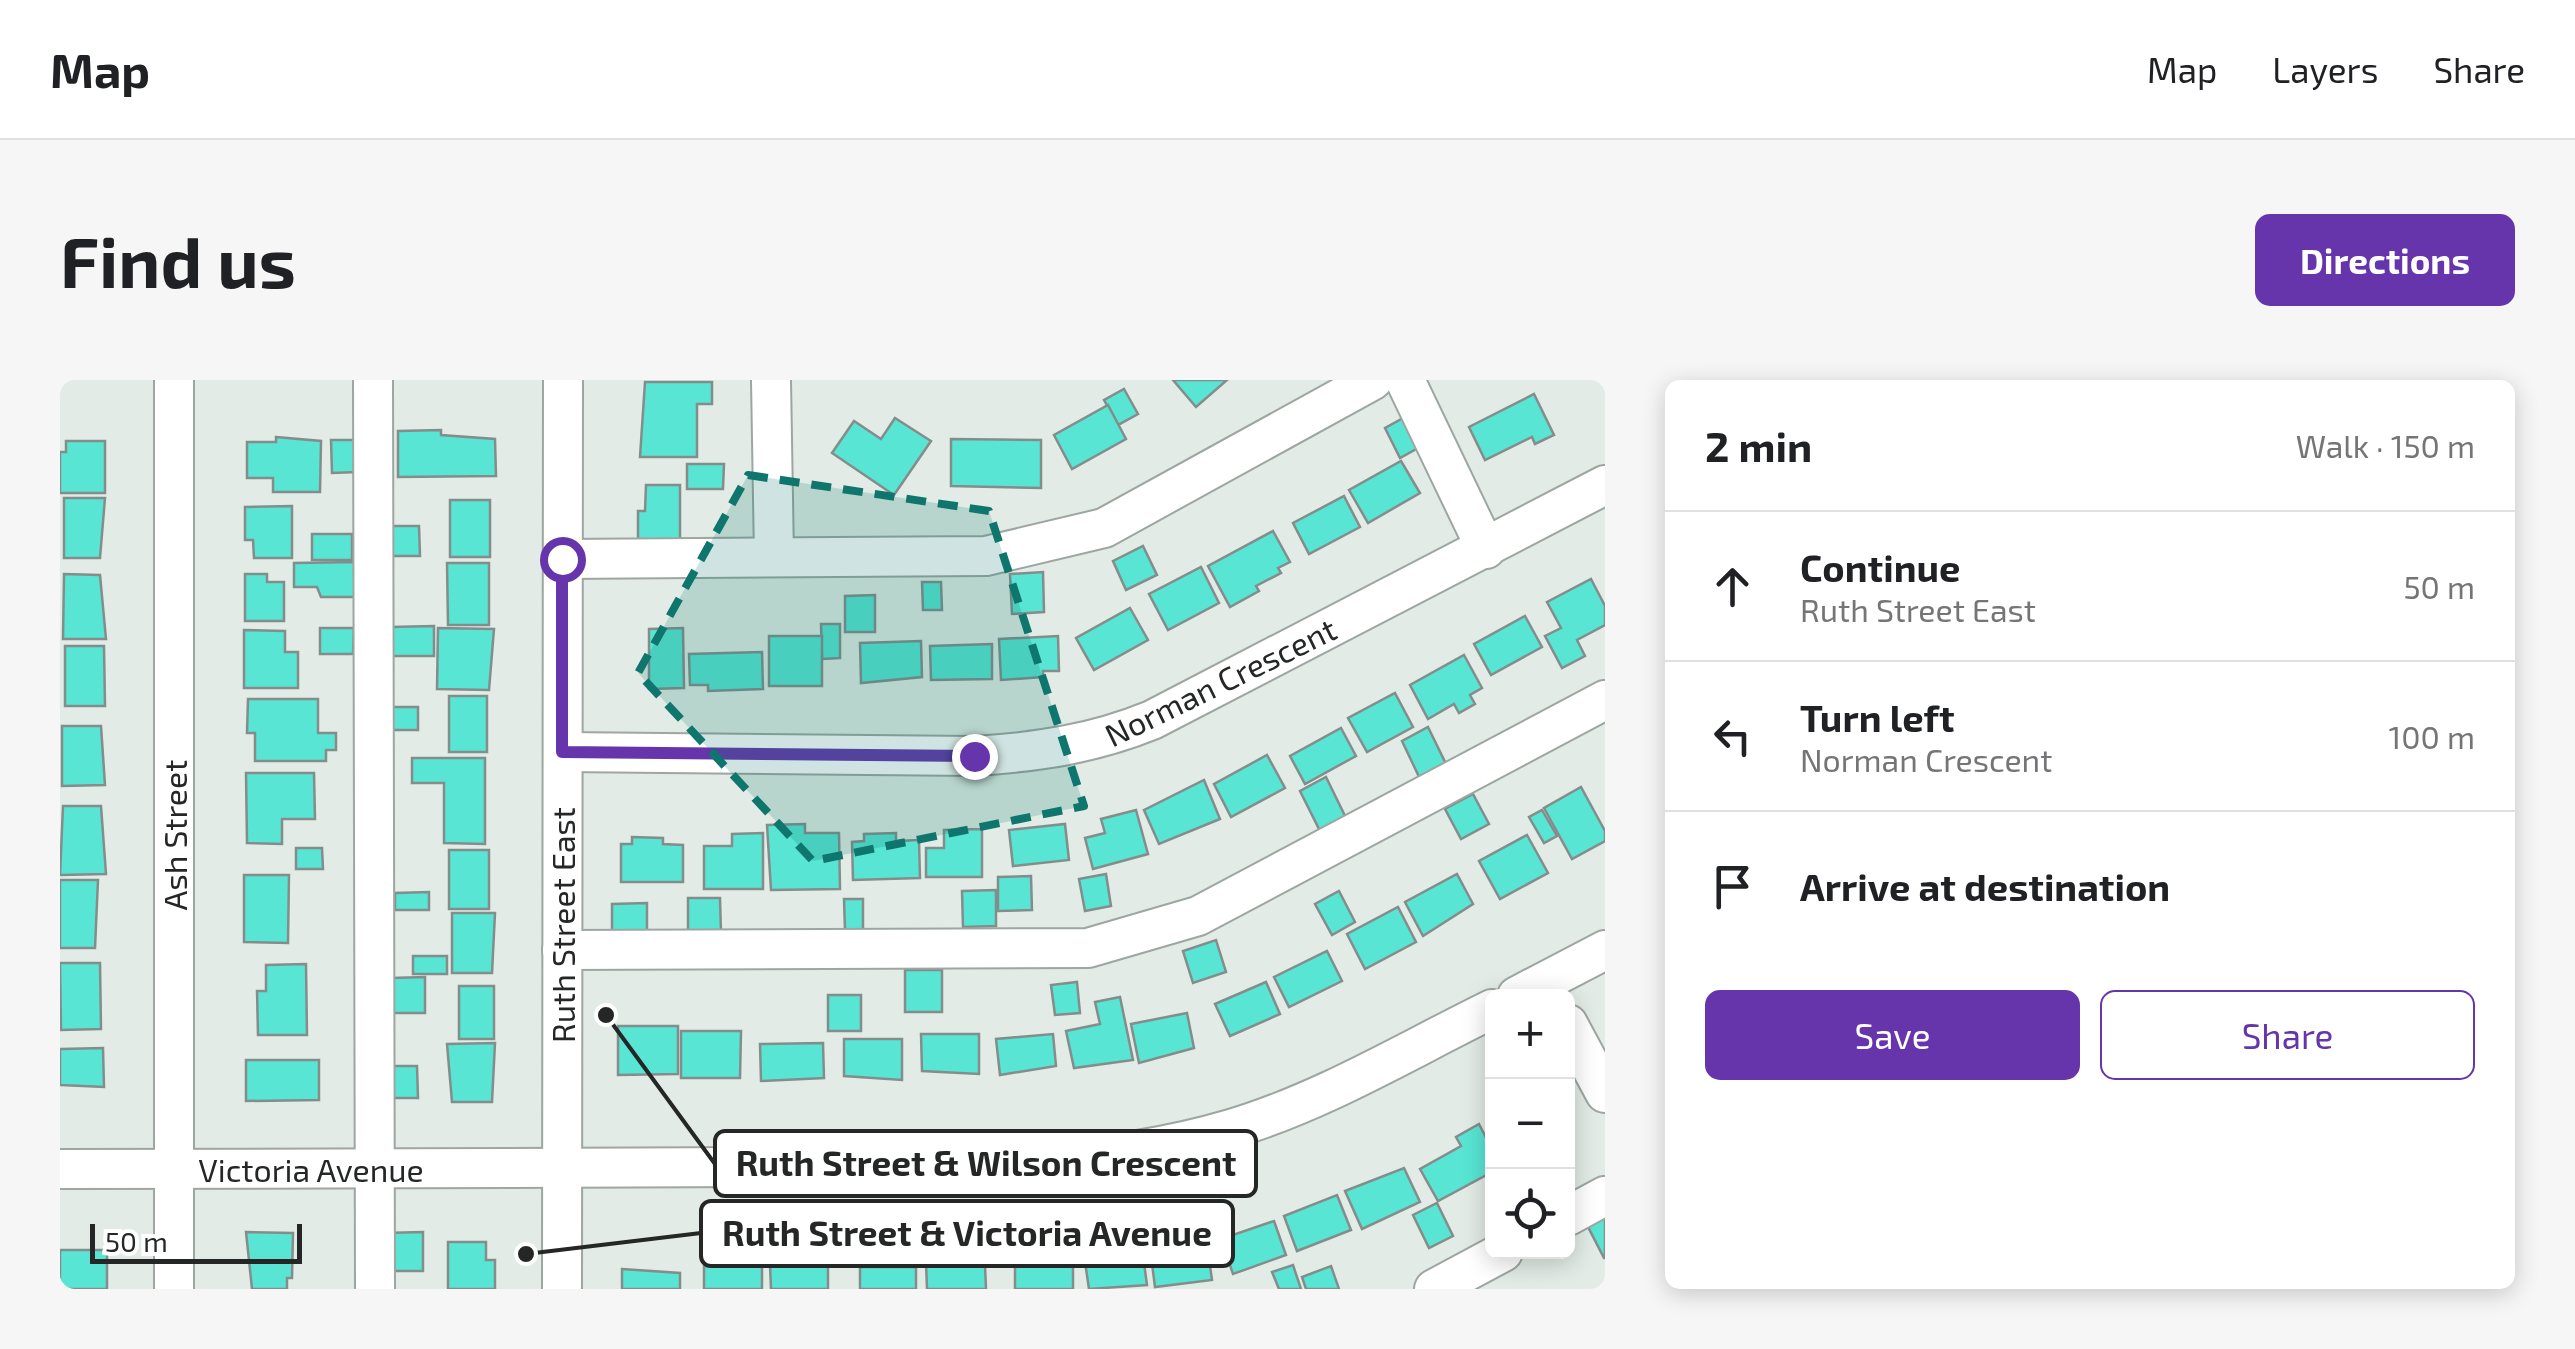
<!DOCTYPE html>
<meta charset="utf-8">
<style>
body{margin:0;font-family:"Exo 2",sans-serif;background:#f6f6f6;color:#202124}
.controls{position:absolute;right:30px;bottom:30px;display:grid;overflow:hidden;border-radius:15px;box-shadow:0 5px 25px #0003}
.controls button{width:90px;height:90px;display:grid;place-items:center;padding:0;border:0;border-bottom:2px solid #e0e0e0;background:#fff;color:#202124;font:50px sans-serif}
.scale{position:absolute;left:30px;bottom:25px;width:212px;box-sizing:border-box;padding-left:10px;border:5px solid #242725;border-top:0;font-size:28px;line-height:35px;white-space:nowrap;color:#242725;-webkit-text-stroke:8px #fff;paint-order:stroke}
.stop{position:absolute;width:30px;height:30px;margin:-22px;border:8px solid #6635ac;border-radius:50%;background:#fff}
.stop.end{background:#6635ac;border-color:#fff;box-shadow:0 2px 10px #0008}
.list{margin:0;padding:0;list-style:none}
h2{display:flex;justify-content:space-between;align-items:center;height:130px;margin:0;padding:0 40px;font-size:42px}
h2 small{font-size:32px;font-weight:400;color:#757577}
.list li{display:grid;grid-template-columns:65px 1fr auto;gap:30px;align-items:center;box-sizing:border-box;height:150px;padding:0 40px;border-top:2px solid #e0e0e0}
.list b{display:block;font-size:38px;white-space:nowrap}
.list p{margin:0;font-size:32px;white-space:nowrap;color:#757577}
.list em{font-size:32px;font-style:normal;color:#757577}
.actions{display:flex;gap:20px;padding:30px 40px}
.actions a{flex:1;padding:22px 0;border:2px solid #6635ac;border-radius:15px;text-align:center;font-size:35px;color:#6635ac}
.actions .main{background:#6635ac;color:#fff}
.icon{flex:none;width:55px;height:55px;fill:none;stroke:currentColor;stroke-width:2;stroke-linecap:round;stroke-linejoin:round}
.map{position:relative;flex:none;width:1545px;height:909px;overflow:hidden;border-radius:15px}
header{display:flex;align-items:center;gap:60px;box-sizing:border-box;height:140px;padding:0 50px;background:#fff;border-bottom:2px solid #e0e0e0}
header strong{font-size:48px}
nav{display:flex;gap:55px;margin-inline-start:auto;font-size:35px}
.intro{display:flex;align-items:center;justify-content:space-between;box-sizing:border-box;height:240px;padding:0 60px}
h1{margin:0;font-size:70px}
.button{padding:25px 45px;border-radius:15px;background:#6635ac;color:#fff;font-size:35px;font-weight:700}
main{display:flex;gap:60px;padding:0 60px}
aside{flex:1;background:#fff;border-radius:15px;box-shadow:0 5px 25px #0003}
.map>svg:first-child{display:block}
.building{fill:#58e5d3;stroke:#838e8c;stroke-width:2.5}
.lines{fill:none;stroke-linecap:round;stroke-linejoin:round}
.minor-casing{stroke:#9da6a0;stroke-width:42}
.minor{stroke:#fff;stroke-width:38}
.route{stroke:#6635ac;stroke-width:12}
.marked{fill:#0f766e;fill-opacity:0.2;stroke:#0f766e;stroke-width:8;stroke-dasharray:20 12;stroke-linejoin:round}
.labels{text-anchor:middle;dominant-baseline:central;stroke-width:8;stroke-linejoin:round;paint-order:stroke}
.street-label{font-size:32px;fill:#242725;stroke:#fff}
.leader{fill:none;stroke:#242725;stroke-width:4}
.callout-dot{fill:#242725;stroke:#fff;stroke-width:4}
.callout{fill:#fff;stroke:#242725;stroke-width:4}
.callout-label{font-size:35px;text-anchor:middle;font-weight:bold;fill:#242725}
</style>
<header>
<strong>Map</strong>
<nav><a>Map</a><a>Layers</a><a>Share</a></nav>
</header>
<div class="intro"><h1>Find us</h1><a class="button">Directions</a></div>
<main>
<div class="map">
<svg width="1545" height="909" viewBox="0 0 1545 909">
<rect width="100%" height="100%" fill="#e2ebe5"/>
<!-- building -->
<g class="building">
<path d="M1113,0H1167L1136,27Z"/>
<path d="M585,2H652V24H637V77H580Z"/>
<path d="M1064,9L1078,34L1058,45L1044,20Z"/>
<path d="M1474,14L1494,55L1475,64L1472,57L1425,80L1409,47Z"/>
<path d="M1048,25L1066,59L1012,89L994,55Z"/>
<path d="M1345,37L1360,67L1340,78L1325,48Z"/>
<path d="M835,38L871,61L834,115L772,73L794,41L821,59Z"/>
<path d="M381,50V55L435,59L436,96L338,97V51Z"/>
<path d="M216,57L261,61L260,112H213V98H187V62H216Z"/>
<path d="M891,59L981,60V108L891,106Z"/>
<path d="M271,60H297V92L272,93Z"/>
<path d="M6,61H45V113H0V72H6Z"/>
<path d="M1341,81L1360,113L1308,143L1289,110Z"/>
<path d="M627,84H664L663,109H627Z"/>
<path d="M586,105H620V166H578V131H585Z"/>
<path d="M1284,116L1300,147L1249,174L1233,143Z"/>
<path d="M4,118H45L40,178H4Z"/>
<rect x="390" y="120" width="40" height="57"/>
<path d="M232,126V178H194L193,160H185V127Z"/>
<path d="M327,146H359L360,176H327Z"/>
<path d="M1213,151L1230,182L1218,188L1221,193L1196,206L1199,211L1170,227L1148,186Z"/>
<rect x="252" y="154" width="40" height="26"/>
<path d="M1083,166L1097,195L1066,210L1053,181Z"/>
<path d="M295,182V217H261L257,207H234V183Z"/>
<path d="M387,183H429V245H388Z"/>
<path d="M1141,187L1159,223L1108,250L1089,214Z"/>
<path d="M983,192L984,232L952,234L950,194Z"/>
<path d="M4,194L40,195L46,259H3Z"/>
<path d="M185,194H207V202H224V241H185Z"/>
<path d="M1531,199L1545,226V245L1517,260L1525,276L1502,288L1485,256L1501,248L1487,222Z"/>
<path d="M862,202H881L882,230H863Z"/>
<path d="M815,215V252H785V216Z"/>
<path d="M1070,228L1088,260L1034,290L1016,258Z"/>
<path d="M1465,236L1482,267L1431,295L1414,264Z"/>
<path d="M761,244H780V278L762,279Z"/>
<path d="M374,246V276H330V247Z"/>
<path d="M260,248H294L293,274H260Z"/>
<path d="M378,248L434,249L429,310L377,309Z"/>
<path d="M623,248L624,308L589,309V249Z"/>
<path d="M184,250L225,251V272H238V308H184Z"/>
<rect x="709" y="256" width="53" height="50"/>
<path d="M998,256L999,291H983V297L941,300L939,259Z"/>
<path d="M861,261L862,297L801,303L800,263Z"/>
<path d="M932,264V299L871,300L870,266Z"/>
<path d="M5,266H44L45,326H5Z"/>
<path d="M702,272L703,309L648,311V305H630L629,274Z"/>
<path d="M1404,275L1422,308L1410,315L1415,324L1399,333L1394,324L1368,339L1350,305Z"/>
<path d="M1335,313L1353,347L1307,372L1288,338Z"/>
<rect x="389" y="316" width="38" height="56"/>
<path d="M188,319H258V353H276V370H266V381H195V353H187Z"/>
<rect x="328" y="327" width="30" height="23"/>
<path d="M2,346H41L45,405L2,406Z"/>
<path d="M1368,347L1389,390L1362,403L1342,361Z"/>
<path d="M1281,348L1296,376L1245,404L1230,376Z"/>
<path d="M1207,375L1225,408L1171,437L1154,404Z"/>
<path d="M352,378H425V464L384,463V403H352Z"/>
<path d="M186,393H254L255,439H222V464L187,463Z"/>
<path d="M1266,397L1287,440L1261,453L1240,411Z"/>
<path d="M1144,400L1160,439L1099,464L1084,430Z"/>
<path d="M1521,407L1545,451V461L1512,479L1484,428Z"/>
<path d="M1413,414L1429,444L1401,459L1385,429Z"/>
<path d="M3,426H41L46,494L0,495Z"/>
<path d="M1076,430L1088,474L1033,489L1025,458L1045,453L1041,439Z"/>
<path d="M1482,430L1497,456L1484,463L1469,437Z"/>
<path d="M745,444V453H779L780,509L711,510L707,445Z"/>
<path d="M1005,444L1009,480L953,486L949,450Z"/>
<path d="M922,449V497H866V468H884V450Z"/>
<path d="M703,453V509H644V466H672V454Z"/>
<path d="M836,453V461L859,460L860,498L793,500L792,462L804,461V454Z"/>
<path d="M1467,455L1488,493L1440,519L1419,481Z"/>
<path d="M572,457L603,458V464L623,465V502H561V464H572Z"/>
<path d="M236,468H262L263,489H236Z"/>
<rect x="389" y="470" width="40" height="59"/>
<path d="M1046,494L1051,526L1025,531L1019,499Z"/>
<path d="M1397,494L1413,524L1363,556L1345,522Z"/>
<path d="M184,495H229L228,563L184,562Z"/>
<path d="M971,496L972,530L938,531V497Z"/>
<path d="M0,500H38L35,568H0Z"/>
<path d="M936,510V546L903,547L902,511Z"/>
<path d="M1279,511L1295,542L1272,555L1255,524Z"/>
<path d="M369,512V530H335V513Z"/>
<path d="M628,518H660L661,553H628Z"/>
<path d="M784,519H803V551H785Z"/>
<path d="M587,523V558L552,559V524Z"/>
<path d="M1338,527L1356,562L1305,589L1287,554Z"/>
<path d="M392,533H435L432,593H392Z"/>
<path d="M1156,560L1166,592L1133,603L1123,571Z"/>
<path d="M1267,571L1282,601L1229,627L1214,597Z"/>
<rect x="353" y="576" width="34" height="18"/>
<path d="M0,583H40L41,649L1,650Z"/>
<path d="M246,584L247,655H198L197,611H206V585Z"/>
<rect x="845" y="590" width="37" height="42"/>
<path d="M365,597V633H332L331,598Z"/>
<path d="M1017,602L1020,633L995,635L991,605Z"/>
<path d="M1206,602L1220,634L1170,656L1155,624Z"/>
<rect x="399" y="606" width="35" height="53"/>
<rect x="768" y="615" width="33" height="36"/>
<path d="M1060,617L1073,680L1014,688L1006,651L1040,644L1035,622Z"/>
<path d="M1127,633L1134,668L1079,683L1071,644Z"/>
<path d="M558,646H618V694L558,695Z"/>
<path d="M621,651H681L680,698H621Z"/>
<path d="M861,654H919V694L862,691Z"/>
<path d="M993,654L996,686L940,695L936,659Z"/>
<path d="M784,659H842V700L784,696Z"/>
<path d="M435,663L432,722H392L387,664Z"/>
<path d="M763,663L764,698L701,701L700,664Z"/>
<path d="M43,668L44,707L0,705V669Z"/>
<path d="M186,680H259V720L186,721Z"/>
<path d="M323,686H357L358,718H324Z"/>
<path d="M1419,744L1432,769V792L1378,821L1360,789L1401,766L1396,757Z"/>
<path d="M1344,788L1360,822L1302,849L1285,811Z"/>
<path d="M1277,815L1291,850L1237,871L1224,836Z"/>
<path d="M1377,823L1393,856L1369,868L1353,835Z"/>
<path d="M1545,833V878H1544L1526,843Z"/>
<path d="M1214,841L1226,875L1173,894L1161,859Z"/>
<path d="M186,852L233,853L232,898H227V909H192Z"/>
<path d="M363,852V891H323V853Z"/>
<path d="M388,862H426V880H435V909H388Z"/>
<path d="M1125,864H1147L1152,900L1095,907L1090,868Z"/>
<path d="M1082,868L1087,905L1029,909L1024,875Z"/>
<rect x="0" y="870" width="47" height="39"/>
<path d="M905,881V886L925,885L926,909H867L866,882Z"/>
<path d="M710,884H768V909H711Z"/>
<path d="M1013,884V909H955V885Z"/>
<path d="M1233,885L1241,909H1219L1212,892Z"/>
<rect x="644" y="886" width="58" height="23"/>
<path d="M1271,886L1279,909H1246L1242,897Z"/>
<rect x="800" y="887" width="56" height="22"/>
<path d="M562,889L620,893V909H562Z"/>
</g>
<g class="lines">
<!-- minor casing -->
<g class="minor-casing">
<g id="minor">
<path d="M114,0V909"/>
<path d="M313,0L315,909"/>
<path d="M711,0L714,177"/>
<path d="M1345,0L1426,169"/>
<path d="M503,179L926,176L1044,148L1313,0"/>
<path d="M503,372L914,376C978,372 1033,364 1092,340L1545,105"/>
<path d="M502,570L1028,568L1138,536L1545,320"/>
<path d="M1457,616L1545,570"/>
<path d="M1508,644L1545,713"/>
<path d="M0,789C232,788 465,789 697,787C855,785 1018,794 1171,749C1262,722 1348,670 1432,629"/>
<path d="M1508,836L1545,816"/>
<path d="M502,909L503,0"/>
<path d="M1374,909L1443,872"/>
</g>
</g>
<!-- minor -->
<use href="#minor" class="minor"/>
</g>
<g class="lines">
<!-- route -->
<path class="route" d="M502,179V372L914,376"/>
</g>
<!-- marked area -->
<path class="marked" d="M688,95L929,131L1024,426L753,481L578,293Z"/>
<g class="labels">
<!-- street labels -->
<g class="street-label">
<text transform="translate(1160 301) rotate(-26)">Norman Crescent</text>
<text transform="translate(114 455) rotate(-90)">Ash Street</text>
<text transform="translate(502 545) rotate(-90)">Ruth Street East</text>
<text x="251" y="789">Victoria Avenue</text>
</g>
</g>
<!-- callouts -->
<path class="leader" d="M546 635L655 784M466 874L641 853"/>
<g class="callout-dot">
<circle cx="546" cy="635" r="10"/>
<circle cx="466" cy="874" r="10"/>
</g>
<g class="callout">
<rect x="655" y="751" width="541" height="65" rx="10"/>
<rect x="641" y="821" width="532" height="65" rx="10"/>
</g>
<g class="callout-label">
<text x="926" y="796">Ruth Street &amp; Wilson Crescent</text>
<text x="907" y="866">Ruth Street &amp; Victoria Avenue</text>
</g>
</svg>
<div class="controls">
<button>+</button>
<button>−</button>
<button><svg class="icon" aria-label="locate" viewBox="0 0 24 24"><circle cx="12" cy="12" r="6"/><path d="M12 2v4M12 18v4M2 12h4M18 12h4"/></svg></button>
</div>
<div class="scale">50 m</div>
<div class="stop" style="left:502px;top:179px"></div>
<div class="stop end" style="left:914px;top:376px"></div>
</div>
<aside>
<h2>2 min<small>Walk · 150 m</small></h2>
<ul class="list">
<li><svg class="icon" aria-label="ahead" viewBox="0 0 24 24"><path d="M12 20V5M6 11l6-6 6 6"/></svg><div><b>Continue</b><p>Ruth Street East</p></div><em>50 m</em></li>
<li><svg class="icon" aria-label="left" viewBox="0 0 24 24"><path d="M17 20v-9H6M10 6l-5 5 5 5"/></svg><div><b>Turn left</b><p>Norman Crescent</p></div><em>100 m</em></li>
<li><svg class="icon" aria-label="arrive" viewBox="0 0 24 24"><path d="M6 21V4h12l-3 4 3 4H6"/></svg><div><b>Arrive at destination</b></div></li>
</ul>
<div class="actions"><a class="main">Save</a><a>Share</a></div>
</aside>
</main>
